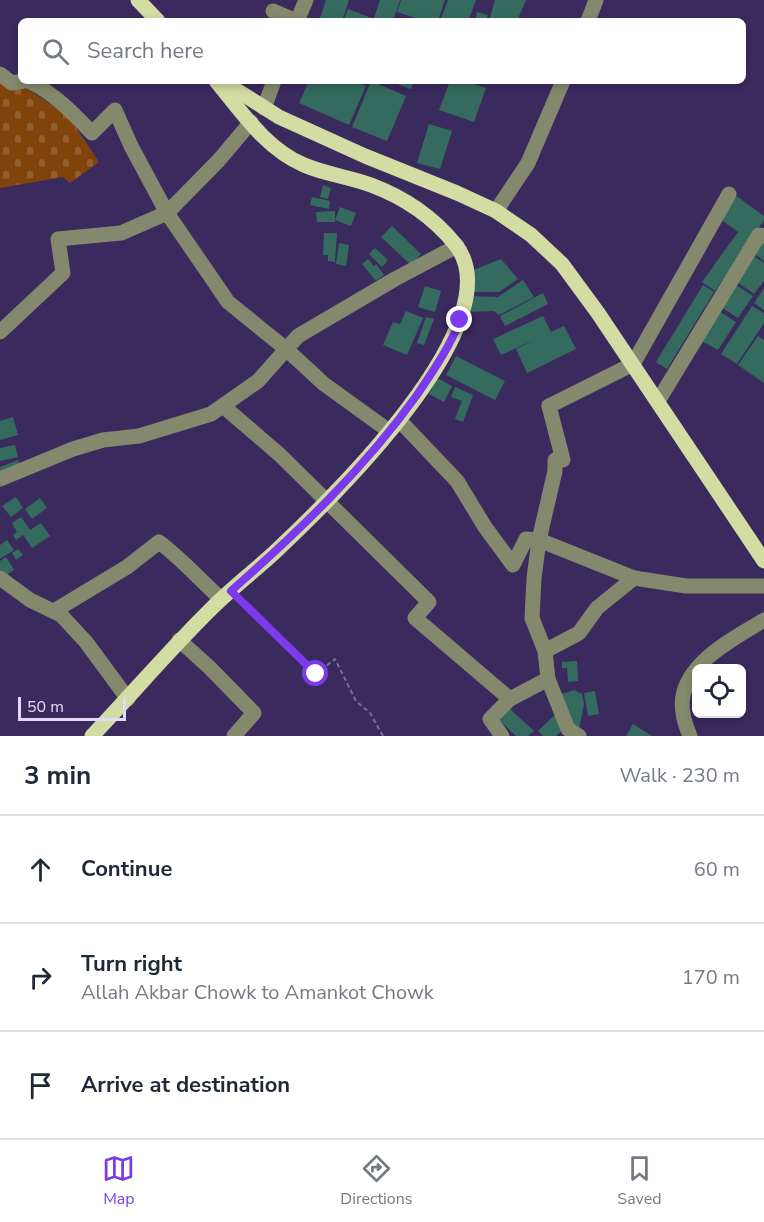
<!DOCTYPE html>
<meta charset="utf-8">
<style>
body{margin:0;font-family:"Nunito Sans",sans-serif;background:#f2f2f3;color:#1f2937}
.controls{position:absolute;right:18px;bottom:18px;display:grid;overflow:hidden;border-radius:9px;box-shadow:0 3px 9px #0003}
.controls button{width:54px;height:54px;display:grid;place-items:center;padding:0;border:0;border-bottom:2px solid #e0e1e3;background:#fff;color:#1f2937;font:30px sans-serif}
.scale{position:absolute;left:18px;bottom:15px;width:108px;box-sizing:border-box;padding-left:6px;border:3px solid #e1d9fa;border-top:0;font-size:16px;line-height:21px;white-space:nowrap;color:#e1d9fa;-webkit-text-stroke:4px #3b2a5e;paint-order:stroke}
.stop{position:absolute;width:18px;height:18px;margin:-14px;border:4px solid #7c3aed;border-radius:50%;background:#fff}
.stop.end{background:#7c3aed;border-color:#fff;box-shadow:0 2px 6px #0008}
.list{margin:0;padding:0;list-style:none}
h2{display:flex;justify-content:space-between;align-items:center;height:78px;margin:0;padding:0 24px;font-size:26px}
h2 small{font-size:20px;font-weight:400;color:#747a83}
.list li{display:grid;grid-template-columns:39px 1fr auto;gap:18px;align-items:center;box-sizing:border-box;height:108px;padding:0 24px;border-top:2px solid #e0e1e3}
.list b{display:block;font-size:22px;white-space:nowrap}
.list p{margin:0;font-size:20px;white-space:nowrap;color:#747a83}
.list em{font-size:20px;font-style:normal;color:#747a83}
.icon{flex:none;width:33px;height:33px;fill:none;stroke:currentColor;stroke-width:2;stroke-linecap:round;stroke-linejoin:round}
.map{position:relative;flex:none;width:764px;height:736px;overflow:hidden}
.search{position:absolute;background:#fff;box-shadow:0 3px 9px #0003;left:18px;right:18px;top:18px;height:66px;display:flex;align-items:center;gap:15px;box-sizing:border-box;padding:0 21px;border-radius:9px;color:#747a83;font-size:22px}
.sheet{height:402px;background:#fff}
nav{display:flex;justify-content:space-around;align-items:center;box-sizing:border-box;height:84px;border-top:2px solid #e0e1e3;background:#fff;font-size:16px;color:#747a83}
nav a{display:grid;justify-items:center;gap:3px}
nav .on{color:#7c3aed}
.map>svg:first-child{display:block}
.cemetery{fill:url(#cemetery-stones)}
.building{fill:#356b5e}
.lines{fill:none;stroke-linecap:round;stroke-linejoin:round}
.path{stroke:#7c6e9b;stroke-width:2;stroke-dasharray:4.5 3;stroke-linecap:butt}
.minor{stroke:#84896e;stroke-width:15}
.major{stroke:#d2dca3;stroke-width:15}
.route{stroke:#7c3aed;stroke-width:8}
</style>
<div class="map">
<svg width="764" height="736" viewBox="0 0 764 736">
<defs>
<pattern id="cemetery-stones" width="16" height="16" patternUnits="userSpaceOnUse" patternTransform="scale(1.5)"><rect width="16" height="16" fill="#80430a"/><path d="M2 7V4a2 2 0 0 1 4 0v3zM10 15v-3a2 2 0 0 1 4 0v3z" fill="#925e2f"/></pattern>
</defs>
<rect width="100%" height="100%" fill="#3b2a5e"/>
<!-- cemetery -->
<path class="cemetery" d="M0,80L7,87L28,89L69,117L99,162L70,183L63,177L0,188Z"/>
<!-- building -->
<g class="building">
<path d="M326,0H349L342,21H319Z"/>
<path d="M380,0H400L393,21H373Z"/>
<path d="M401,0H445L438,21H425L397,12Z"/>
<path d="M448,0H476L468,21H440Z"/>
<path d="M495,0H526L517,21L506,19L505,21H489Z"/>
<path d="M348,9L372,18L371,21H343Z"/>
<path d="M477,12L488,15L486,21H475Z"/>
<path d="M309,81H354L366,86L349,125L299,103Z"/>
<path d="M371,81L406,96L387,141L352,127Z"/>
<path d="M389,81H414L411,89Z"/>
<path d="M450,81H465L486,88L474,122L439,110Z"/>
<path d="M429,124L452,131L440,169L417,163Z"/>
<path d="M323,185L331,188L328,199L320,197Z"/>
<path d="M735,195L764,216V220L715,291L702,282L738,232L719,218Z"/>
<path d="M312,197L330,201L329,209L310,205Z"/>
<path d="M340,207L356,213L351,226L335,220Z"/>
<path d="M335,211V222H317L316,212Z"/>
<path d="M392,226L421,254L411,265L381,237Z"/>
<path d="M324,233H337L335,262L328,261V255H323Z"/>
<path d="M764,240V261L751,251Z"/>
<path d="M339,243L349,245L346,266L336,264Z"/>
<path d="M375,248L388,260L382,267L369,254Z"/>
<path d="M751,254L764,263V281L754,294L733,279Z"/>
<path d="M368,259L374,266L376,264L384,275L376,281L362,264Z"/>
<path d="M501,259L518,279L499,292H471V271Z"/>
<path d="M523,280L534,297L499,315L494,311L469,312L470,296L498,297Z"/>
<path d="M733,283L753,296L738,318L718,305Z"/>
<path d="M703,285L714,292L667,369L656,362Z"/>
<path d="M425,286L441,291L435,312L418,307Z"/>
<path d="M764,288V310L754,303Z"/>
<path d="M543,293L548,304L505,326L500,316Z"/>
<path d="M752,306L764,313V323L737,364L721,354Z"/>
<path d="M717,310L736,322L718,350L698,339Z"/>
<path d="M406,311L423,318L407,355L383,345L393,322L400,324Z"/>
<path d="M543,316L551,332L564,326L576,349L527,373L516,349L536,339L501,355L493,339Z"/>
<path d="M426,317L434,319L424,345L417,343Z"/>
<path d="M758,336L764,340V383L738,365Z"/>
<path d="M456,356L505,381L495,400L446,375Z"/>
<path d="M437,378L452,386L444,402L429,394Z"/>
<path d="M455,387L473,395L463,422L455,419L462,401L451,397Z"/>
<path d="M13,417L18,435L0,440V421Z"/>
<path d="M15,445L18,457L0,461V448Z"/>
<path d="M18,460L21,469L0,472V467Z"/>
<path d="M16,497L23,508L11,517L2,506Z"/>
<path d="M40,498L47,508L32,519L25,509Z"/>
<path d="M21,517L30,530L41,523L50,536L32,548L23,535L16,540L13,535L17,532L12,523Z"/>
<path d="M7,540L14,550L0,559V545Z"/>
<path d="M18,549L23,555L16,560L12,553Z"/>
<path d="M6,557L14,570L5,576L0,570V561Z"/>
<path d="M577,661L578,681L568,682L567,668H562V662Z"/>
<path d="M574,690L582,694L584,704L579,730L571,728L556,696Z"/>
<path d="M595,691L599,714L588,716L584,693Z"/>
<path d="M509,708L534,731L528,736H516L498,719Z"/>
<path d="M558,712L565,728L556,736H543L538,731Z"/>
<path d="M633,724L652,736H626Z"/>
</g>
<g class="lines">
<!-- path -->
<path class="path" d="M240,600L316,674L335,659L356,701L370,713L383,736"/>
<!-- minor -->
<g class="minor">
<path d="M273,11L296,21"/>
<path d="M297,21L306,0"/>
<path d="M588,21L596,0"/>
<path d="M0,74L12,83L24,81"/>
<path d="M28,81C53,92 73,113 92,133L115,110L131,146L167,213L228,302L286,349L324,384L389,431"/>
<path d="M264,108L274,81"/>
<path d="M496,211L528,163L563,81"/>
<path d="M0,332L63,273L58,239L121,233L167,213L219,160L251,122"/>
<path d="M658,401L759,235L764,236"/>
<path d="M223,406L280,455L429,602L415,618L510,699"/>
<path d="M399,420L457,481L485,527L513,565L526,539L539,540L634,578"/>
<path d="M0,479L73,449L103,440L139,436L211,414L258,381L298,336L395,279L457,246"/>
<path d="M0,578L30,600L61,615L86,642L128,699"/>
<path d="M54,611L127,567L159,542C182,559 200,580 221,599"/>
<path d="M179,640L209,667L254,713L234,736"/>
<path d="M545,651L579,633L597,608L634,578L686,586H764"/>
<path d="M502,736L490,719L510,699L548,679"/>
<path d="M579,736L568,729L548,679L545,651L532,618L534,578L539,540L555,471V460H563L549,406L633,364L729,194"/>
<path d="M690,736C687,729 684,721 683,713C675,667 732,640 764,620"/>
</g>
<!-- major -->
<g class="major">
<path d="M138,0L158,21"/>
<path d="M222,81L279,117L365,156L457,193L496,211L531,235L562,264L598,313L764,561"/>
<path d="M92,736C133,693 171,648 214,606C234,586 257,569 277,550C330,500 517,320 455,244C433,217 403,197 371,185C349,177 325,174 304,165C266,149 241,111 216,81"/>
</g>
</g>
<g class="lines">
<!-- route -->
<path class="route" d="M316,674L231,591C298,532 364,469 417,395C433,371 450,347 460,320"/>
</g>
</svg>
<div class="controls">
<button><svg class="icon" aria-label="locate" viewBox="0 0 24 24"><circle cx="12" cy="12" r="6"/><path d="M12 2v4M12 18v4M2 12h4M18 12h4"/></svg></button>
</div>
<div class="scale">50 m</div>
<div class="stop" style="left:316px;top:674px"></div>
<div class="stop end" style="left:460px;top:320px"></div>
<div class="search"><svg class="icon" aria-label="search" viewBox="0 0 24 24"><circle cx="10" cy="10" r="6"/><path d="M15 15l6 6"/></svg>Search here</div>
</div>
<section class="sheet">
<h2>3 min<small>Walk · 230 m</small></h2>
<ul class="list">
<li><svg class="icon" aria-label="ahead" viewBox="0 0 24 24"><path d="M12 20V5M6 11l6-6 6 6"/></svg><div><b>Continue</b></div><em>60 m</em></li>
<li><svg class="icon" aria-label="right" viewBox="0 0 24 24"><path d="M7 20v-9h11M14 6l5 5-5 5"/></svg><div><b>Turn right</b><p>Allah Akbar Chowk to Amankot Chowk</p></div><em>170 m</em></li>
<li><svg class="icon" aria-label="arrive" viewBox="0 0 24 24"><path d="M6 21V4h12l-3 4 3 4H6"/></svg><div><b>Arrive at destination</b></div></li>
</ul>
</section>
<nav>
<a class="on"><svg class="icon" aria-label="map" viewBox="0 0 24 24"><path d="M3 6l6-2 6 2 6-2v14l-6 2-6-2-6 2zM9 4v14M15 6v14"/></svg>Map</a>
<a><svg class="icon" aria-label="directions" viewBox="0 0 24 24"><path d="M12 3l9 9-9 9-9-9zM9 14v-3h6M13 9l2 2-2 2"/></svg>Directions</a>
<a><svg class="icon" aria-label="saved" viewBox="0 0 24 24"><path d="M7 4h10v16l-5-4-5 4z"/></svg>Saved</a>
</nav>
